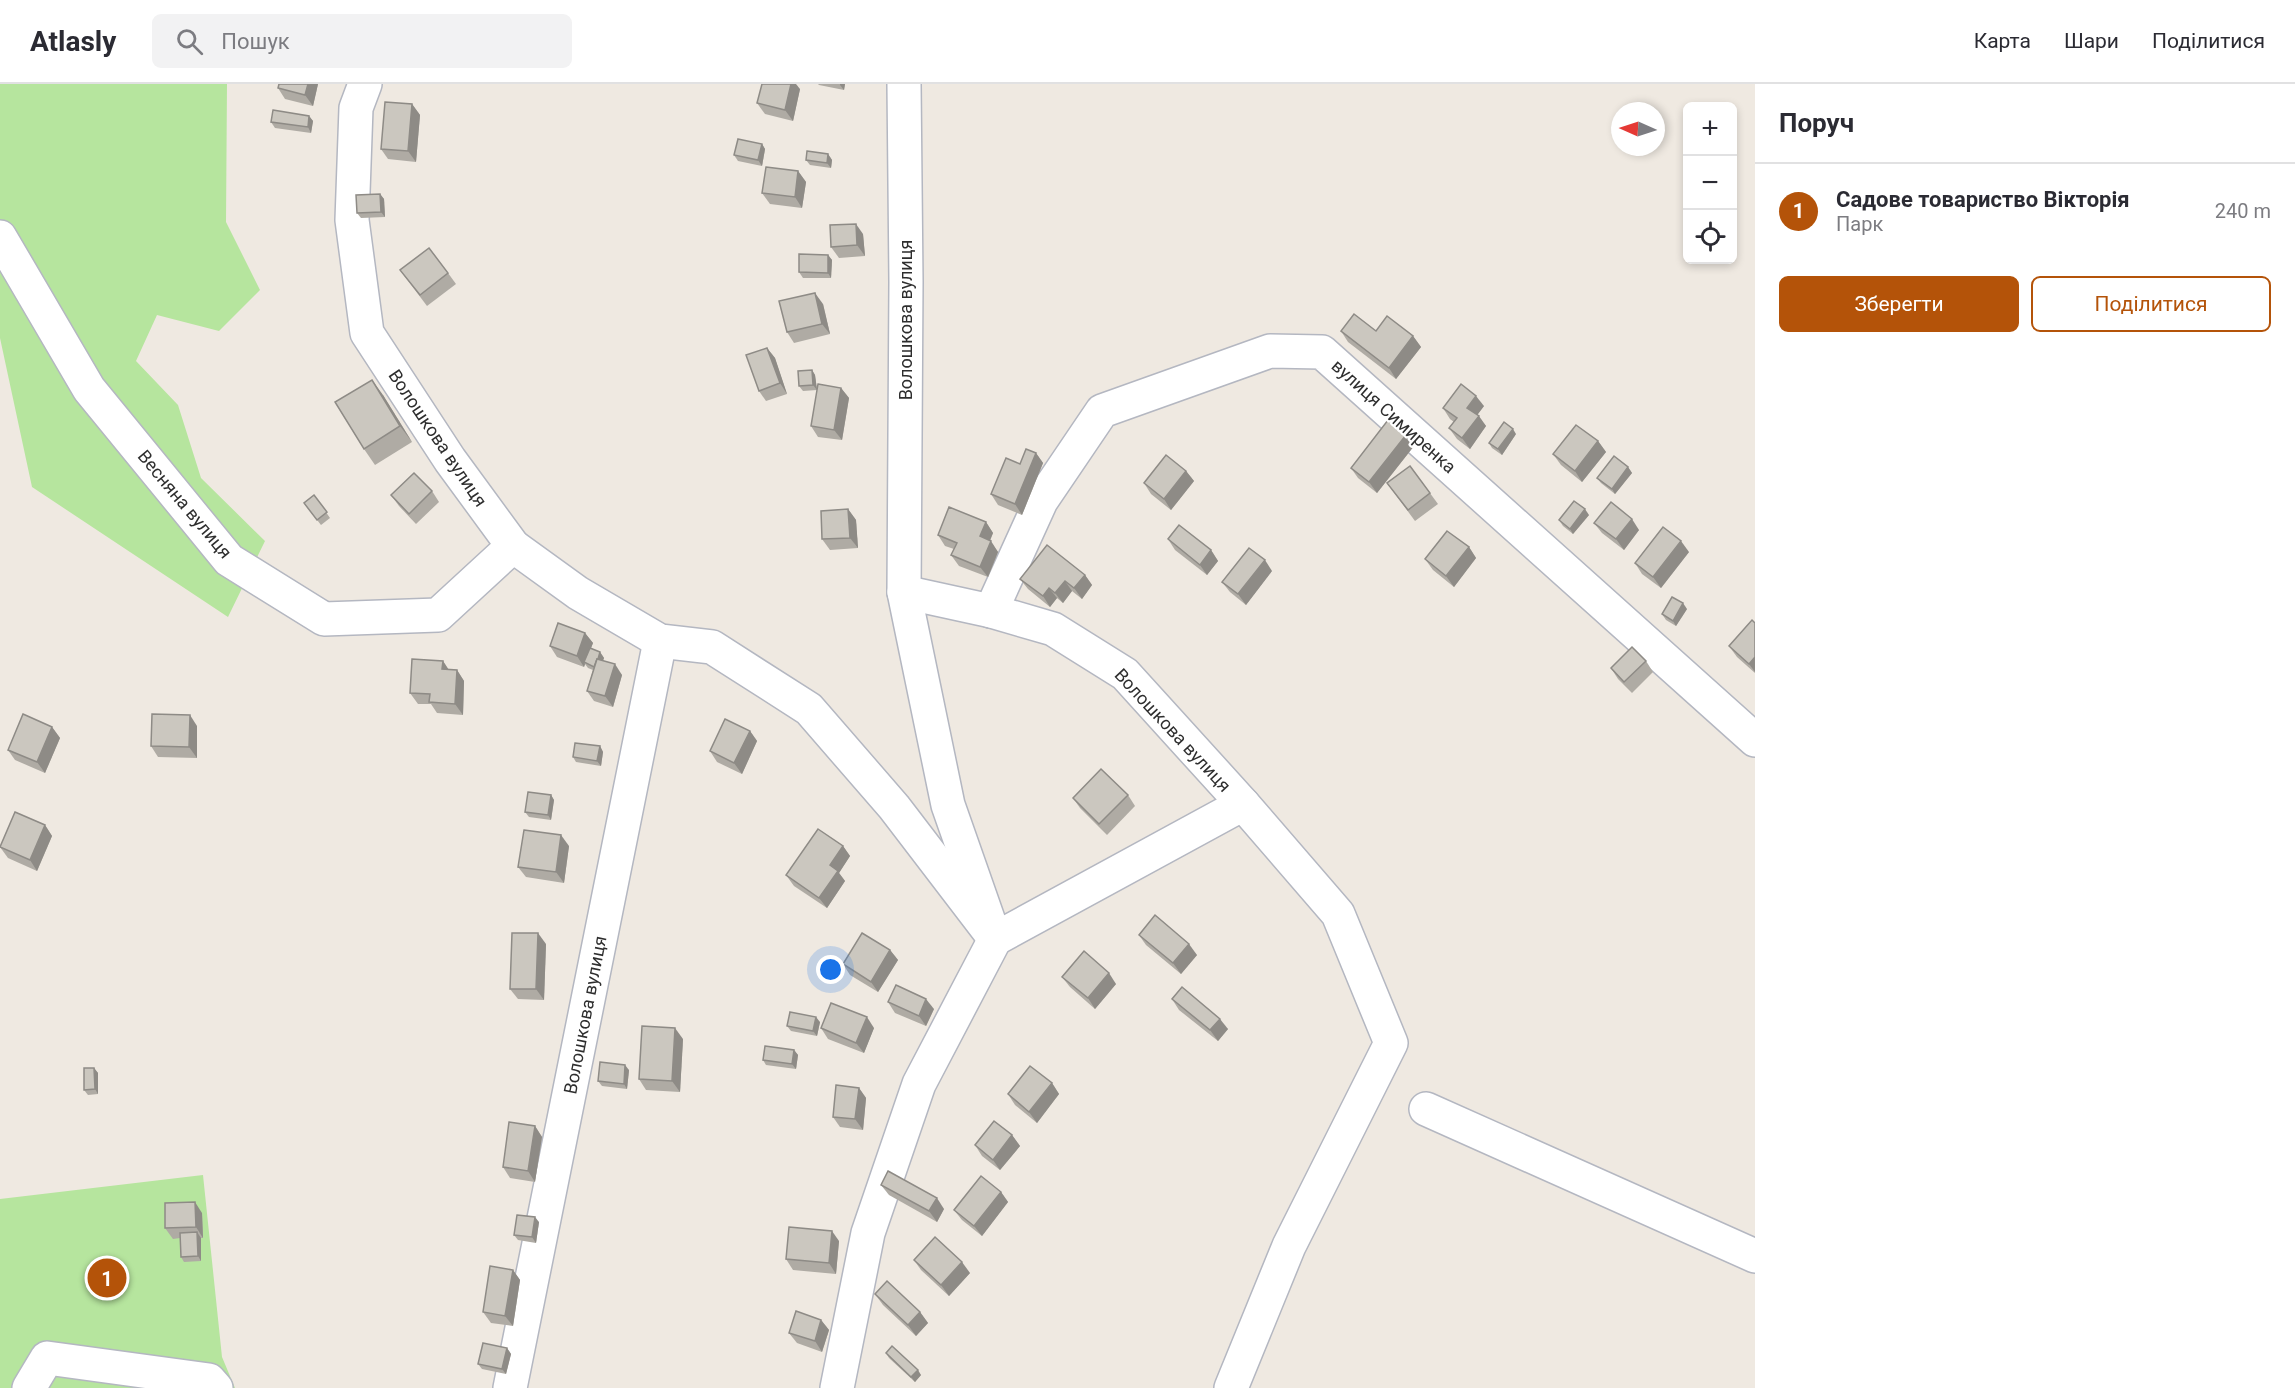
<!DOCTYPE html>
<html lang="uk">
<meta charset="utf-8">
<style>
body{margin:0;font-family:Roboto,sans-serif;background:#f2f2f3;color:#2b2b33}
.controls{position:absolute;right:18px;top:18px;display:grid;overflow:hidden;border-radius:9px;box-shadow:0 3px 9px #0003}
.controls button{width:54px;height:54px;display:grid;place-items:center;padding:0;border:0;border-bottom:2px solid #e1e1e2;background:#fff;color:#2b2b33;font:30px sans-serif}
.compass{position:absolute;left:1611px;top:18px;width:54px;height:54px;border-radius:50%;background:#fff;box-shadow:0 3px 9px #0003;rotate:273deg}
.you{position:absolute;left:831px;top:886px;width:21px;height:21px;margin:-15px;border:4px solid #fff;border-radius:50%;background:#1a73e8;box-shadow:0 0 0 9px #1a73e833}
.badge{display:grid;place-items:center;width:39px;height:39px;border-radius:50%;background:#b45309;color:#fff;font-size:20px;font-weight:700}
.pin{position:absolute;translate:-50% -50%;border:3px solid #fff;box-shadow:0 2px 6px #0006}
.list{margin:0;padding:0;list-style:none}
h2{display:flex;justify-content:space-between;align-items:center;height:78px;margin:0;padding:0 24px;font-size:26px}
h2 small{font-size:20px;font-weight:400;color:#7c7c81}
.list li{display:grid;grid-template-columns:39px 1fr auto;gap:18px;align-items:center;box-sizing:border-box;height:96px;padding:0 24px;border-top:2px solid #e1e1e2}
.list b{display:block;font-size:22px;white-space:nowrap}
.list p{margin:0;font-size:20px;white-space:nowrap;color:#7c7c81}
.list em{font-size:20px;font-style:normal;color:#7c7c81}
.actions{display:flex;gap:12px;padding:18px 24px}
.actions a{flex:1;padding:14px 0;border:2px solid #b45309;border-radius:9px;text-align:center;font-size:21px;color:#b45309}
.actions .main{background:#b45309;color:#fff}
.icon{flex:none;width:33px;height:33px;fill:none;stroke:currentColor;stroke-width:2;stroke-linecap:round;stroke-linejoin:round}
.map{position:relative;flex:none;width:1755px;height:1304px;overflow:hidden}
header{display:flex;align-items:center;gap:36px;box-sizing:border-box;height:84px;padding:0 30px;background:#fff;border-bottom:2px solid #e1e1e2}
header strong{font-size:28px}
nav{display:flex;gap:33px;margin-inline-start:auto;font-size:21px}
.search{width:420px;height:54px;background:#f2f2f3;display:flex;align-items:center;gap:15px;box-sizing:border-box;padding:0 21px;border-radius:9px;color:#7c7c81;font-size:22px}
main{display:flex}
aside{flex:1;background:#fff}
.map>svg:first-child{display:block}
.green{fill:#b6e59e}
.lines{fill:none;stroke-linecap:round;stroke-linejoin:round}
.minor-casing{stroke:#b4b7c1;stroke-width:36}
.minor{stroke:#fff;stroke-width:33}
.wall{fill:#afaba4}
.shaded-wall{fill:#8e8b86}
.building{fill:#cbc7bf;stroke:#8e8b86;stroke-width:1.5}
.labels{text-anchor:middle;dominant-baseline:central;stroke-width:4.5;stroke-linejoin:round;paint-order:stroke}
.street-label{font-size:18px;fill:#2e2e2e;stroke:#fff}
</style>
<header>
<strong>Atlasly</strong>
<div class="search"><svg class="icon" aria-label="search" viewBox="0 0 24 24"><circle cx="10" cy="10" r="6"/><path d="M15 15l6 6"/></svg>Пошук</div>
<nav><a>Карта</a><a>Шари</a><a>Поділитися</a></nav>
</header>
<main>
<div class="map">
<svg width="1755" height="1304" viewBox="0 0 1755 1304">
<rect width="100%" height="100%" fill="#efe9e1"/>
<!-- green -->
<g class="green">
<path d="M0,0H227L226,138L260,206L219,247L157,231L136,277L178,321L201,394L265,457L228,533L32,403L0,254Z"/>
<path d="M203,1091L222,1273L235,1304H0V1115Z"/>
</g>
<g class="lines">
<!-- minor casing -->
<g class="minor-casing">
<g id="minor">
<path d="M365,0L356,24L352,136L367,249L450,376L513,462L578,509L660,557L712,563L809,625L894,723L995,855L1243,720L1125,590L1053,545L991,527L904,508"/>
<path d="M0,153L89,305L229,476L324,535L438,531L513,462"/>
<path d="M991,527L1041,417L1102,327L1270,267L1322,268L1755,656"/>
<path d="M1426,1025L1755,1172"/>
<path d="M29,1304L47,1274L209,1296L216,1304"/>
<path d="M510,1304L660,557"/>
<path d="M837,1304L868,1149L919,1000L995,855L948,721L904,508L906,198L904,0"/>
<path d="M1231,1304L1289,1162L1391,959L1338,830L1243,720"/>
</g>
</g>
<!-- minor -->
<use href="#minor" class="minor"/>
</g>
<!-- wall -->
<g class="wall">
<path d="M279,0H318L313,22L285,15L278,4Z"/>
<path d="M818,0H845L844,6L819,1Z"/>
<path d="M800,5L793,37L765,30L757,19Z"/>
<path d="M412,20L420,31L416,78L388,75L381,65Z"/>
<path d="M309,32L313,37L311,49L275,44L271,38Z"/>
<path d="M762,60L765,65L762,82L738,77L734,71Z"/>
<path d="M828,70L832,76L831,84L810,81L806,76Z"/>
<path d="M798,87L806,98L802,124L770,120L762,109Z"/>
<path d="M380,110L384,115L385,133L361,134L357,129Z"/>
<path d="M863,150L865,172L839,174L831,163Z"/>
<path d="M828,171L832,176L831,194H803L799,188Z"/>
<path d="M400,186L448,189L456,200L427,222Z"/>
<path d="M823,220L830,250L794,259L787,248Z"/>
<path d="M1341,247H1376L1413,252L1421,263L1396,295L1348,258Z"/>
<path d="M767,264L775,274L787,310L766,317L759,307Z"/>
<path d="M812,286L815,291L817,305L841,304L849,314L842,356L818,353L811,342L817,306L803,307L799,302Z"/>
<path d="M383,311L412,358L375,381L364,365Z"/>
<path d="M1484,322L1477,331L1486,342L1470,365L1457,355L1449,344L1454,338L1450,335L1443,324Z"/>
<path d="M1516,350L1502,371L1492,364L1489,359Z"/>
<path d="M1598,357L1606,368L1582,398L1561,381L1553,370Z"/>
<path d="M1414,362L1377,409L1358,394L1351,384Z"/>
<path d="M1036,369L1043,379L1022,431L998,421L991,410L1020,380Z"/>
<path d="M1410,382L1438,420L1415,437L1387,399Z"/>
<path d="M1628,383L1632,389L1615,410L1601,399L1597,394Z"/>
<path d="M1186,387L1194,397L1171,426L1151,410L1144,399Z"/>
<path d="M432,407L439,418L416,440L399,422L391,411Z"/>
<path d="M314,411L330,434L321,441L304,419Z"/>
<path d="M848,425L856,436L858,464L830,466L822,455Z"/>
<path d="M1589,431L1573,450L1563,442L1559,436Z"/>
<path d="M986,438L993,449L990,457L998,468L988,493L959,482L951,471L954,465L945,462L938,451Z"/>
<path d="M1594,439L1639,446L1624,466L1602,449Z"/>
<path d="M1168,455L1211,466L1218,477L1207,491L1175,466Z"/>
<path d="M1469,463L1476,474L1454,503L1433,486L1425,475Z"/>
<path d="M1689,468L1661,504L1642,490L1635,479Z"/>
<path d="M1272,487L1246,521L1230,508L1222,498Z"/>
<path d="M1085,491L1092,501L1082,515L1072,507L1063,519L1057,514L1050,523L1028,505L1020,495Z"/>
<path d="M1687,525L1676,542L1666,536L1662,530Z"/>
<path d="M1755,539V589L1737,573L1729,562Z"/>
<path d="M585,549L593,559L591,564L600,568L604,574L603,577L622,591L613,623L594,617L587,607L593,586L588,584L585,580L584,583L557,573L550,562Z"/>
<path d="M443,577L449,586H457L464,597L463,631L437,629L431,620H418L410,609Z"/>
<path d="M1646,577L1653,588L1632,609L1618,595L1611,584Z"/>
<path d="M197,642V674L158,673L151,662Z"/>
<path d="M52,643L60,654L45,689L15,676L8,666Z"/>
<path d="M750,647L757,657L742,690L717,678L710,667Z"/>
<path d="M600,662L603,668L601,682L576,678L573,673Z"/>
<path d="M551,711L554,716L551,736L529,733L525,728Z"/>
<path d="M1128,711L1135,722L1107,751L1080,724L1073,714Z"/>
<path d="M45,741L52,752L37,787L8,774L0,763Z"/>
<path d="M569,762L564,799L526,793L518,783Z"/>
<path d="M843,762L850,772L839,789L845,797L827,824L794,802L786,791Z"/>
<path d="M1139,851L1197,871L1181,890L1146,861Z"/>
<path d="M546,860L544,916L518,915L510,905Z"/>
<path d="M890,866L898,876L878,908L850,891L843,880Z"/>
<path d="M1062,893L1116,900L1095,925L1070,903Z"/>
<path d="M1172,915L1228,945L1218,957L1179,926Z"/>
<path d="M888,918L934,925L926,942L895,929Z"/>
<path d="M820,938L817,952L791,947L787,942Z"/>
<path d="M821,944H874L864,969L828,955Z"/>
<path d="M683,955L680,1008L646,1006L639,995Z"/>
<path d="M794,966L798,971L796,985L766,981L763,976Z"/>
<path d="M94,984L98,989V1010L88,1011L84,1006Z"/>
<path d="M629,986L627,1005L602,1002L598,997Z"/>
<path d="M1052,999L1059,1010L1037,1039L1015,1021L1008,1010Z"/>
<path d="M859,1004L866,1014L863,1046L840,1043L833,1033Z"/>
<path d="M535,1042L542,1053L535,1098L510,1094L503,1083Z"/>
<path d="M1012,1051L1020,1062L1000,1086L982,1072L975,1061Z"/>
<path d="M881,1101L944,1125L937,1138L889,1111Z"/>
<path d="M1001,1108L1008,1118L982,1152L962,1136L954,1126Z"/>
<path d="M202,1129L203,1154H201V1177L184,1178L181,1173L180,1154L173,1155L165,1144Z"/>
<path d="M539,1138L536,1159L518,1156L514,1151Z"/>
<path d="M839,1157L836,1190L793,1186L786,1175Z"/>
<path d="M914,1176L970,1189L949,1212L921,1186Z"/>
<path d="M513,1186L520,1196L513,1242L491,1239L483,1228Z"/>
<path d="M875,1210L920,1228L928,1239L916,1252L883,1221Z"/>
<path d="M821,1236L829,1246L822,1268L797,1259L789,1249Z"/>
<path d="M507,1264L511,1270L506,1290L482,1285L478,1280Z"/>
<path d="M886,1269L921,1291L915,1298L889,1274Z"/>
</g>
<!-- shaded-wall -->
<g class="shaded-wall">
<path d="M308,0H318L313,22L305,11Z"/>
<path d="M791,0H796L800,5L793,37L785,26Z"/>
<path d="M840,0H845L844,6L840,1Z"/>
<path d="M412,20L420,31L416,78L408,67Z"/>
<path d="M309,32L313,37L311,49L308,43Z"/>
<path d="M762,60L765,65L762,82L758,76Z"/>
<path d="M828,70L832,76L831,84L827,79Z"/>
<path d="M798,87L806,98L802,124L795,113Z"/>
<path d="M380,110L384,115L385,133L381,128Z"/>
<path d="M856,140L863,150L865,172L857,161Z"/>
<path d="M828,171L832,176L831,194L828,189Z"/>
<path d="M815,209L823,220L830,250L822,240Z"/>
<path d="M1413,252L1421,263L1396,295L1389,284Z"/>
<path d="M767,264L775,274L787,310L780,299Z"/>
<path d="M812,286L815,291L817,306L813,301Z"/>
<path d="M372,296L383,311L412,358L400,342Z"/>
<path d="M841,304L849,314L842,356L834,346Z"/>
<path d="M1476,312L1484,322L1475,334L1467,324Z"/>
<path d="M1479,332L1486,342L1470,365L1462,354Z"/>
<path d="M1513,345L1516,350L1502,371L1498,365Z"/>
<path d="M1406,351L1414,362L1377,409L1369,398Z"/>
<path d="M1598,357L1606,368L1582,398L1575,387Z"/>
<path d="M1036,369L1043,379L1022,431L1015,420Z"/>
<path d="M1628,383L1632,389L1615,410L1612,405Z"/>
<path d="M1186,387L1194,397L1171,426L1164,415Z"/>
<path d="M848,425L856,436L858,464L850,454Z"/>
<path d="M1585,425L1589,431L1573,450L1570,445Z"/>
<path d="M1632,435L1639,446L1624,466L1616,455Z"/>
<path d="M986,438L993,449L987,463L980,452Z"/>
<path d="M991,457L998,468L988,493L980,483Z"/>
<path d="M1681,457L1689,468L1661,504L1653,493Z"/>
<path d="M1469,463L1476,474L1454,503L1446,492Z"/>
<path d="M1211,466L1218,477L1207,491L1200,481Z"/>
<path d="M1265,476L1272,487L1246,521L1238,510Z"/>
<path d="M1085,491L1092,501L1082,515L1074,504Z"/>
<path d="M1065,497L1072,507L1063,519L1055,509Z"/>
<path d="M1049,504L1057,514L1050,523L1043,512Z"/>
<path d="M1683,519L1687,525L1676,542L1673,537Z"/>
<path d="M585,549L593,559L585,579L584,578L585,580L584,583L577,572Z"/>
<path d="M600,568L604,574L598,588L594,583Z"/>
<path d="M1755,573V588L1749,580Z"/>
<path d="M443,577L450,588L442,585Z"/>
<path d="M615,580L622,591L613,623L605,612Z"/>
<path d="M457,586L464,597L463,631L455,620Z"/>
<path d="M190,631L197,642V674L189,663Z"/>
<path d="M52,643L60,654L45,689L37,678Z"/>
<path d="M750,647L757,657L742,690L734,679Z"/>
<path d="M600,662L603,668L601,682L597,677Z"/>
<path d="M551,711L554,716L551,736L548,731Z"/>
<path d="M45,741L52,752L37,787L30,776Z"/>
<path d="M561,751L569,762L564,799L556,788Z"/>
<path d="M843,762L850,772L839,789L845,797L827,824L819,814L830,781Z"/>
<path d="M538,849L546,860L544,916L536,905Z"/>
<path d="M1189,860L1197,871L1181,890L1173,879Z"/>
<path d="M890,866L898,876L878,908L871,898Z"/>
<path d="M1109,889L1116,900L1095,925L1088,914Z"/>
<path d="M926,915L934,925L926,942L919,932Z"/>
<path d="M816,933L820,938L817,952L813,947Z"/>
<path d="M867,933L874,944L864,969L856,959Z"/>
<path d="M1220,935L1228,945L1218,957L1210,946Z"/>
<path d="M675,944L683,955L680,1008L672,997Z"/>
<path d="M794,966L798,971L796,985L792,980Z"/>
<path d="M625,981L629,986L627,1005L624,1000Z"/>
<path d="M94,984L98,989V1010L95,1005Z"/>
<path d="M1052,999L1059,1010L1037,1039L1029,1028Z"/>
<path d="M859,1004L866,1014L863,1046L855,1035Z"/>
<path d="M535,1042L542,1053L535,1098L528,1087Z"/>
<path d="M1012,1051L1020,1062L1000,1086L993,1076Z"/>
<path d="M1001,1108L1008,1118L982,1152L974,1142Z"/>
<path d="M937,1114L944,1125L937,1138L929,1127Z"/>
<path d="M195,1118L202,1129L203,1154L196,1143Z"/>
<path d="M535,1133L539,1138L536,1159L532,1153Z"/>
<path d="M832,1147L839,1157L836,1190L829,1179Z"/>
<path d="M197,1148L201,1154V1177L198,1172Z"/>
<path d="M962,1178L970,1189L949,1212L941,1201Z"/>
<path d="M513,1186L520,1196L513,1242L505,1232Z"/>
<path d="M920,1228L928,1239L916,1252L908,1241Z"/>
<path d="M821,1236L829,1246L822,1268L815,1257Z"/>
<path d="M507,1264L511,1270L506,1290L502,1285Z"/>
<path d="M918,1286L921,1291L915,1298L911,1293Z"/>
</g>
<!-- building -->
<g class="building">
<path d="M279,0H308L305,11L278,4Z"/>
<path d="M762,0H791L785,26L757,19Z"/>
<path d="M385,18L412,20L408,67L381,65Z"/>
<path d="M273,26L309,32L308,43L271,38Z"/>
<path d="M738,55L762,60L758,76L734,71Z"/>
<path d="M807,67L828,70L827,79L806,76Z"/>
<path d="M766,83L798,87L795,113L762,109Z"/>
<path d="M380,110L381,128L357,129L356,111Z"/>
<path d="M856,140L857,161L831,163L830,141Z"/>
<path d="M429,164L448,189L420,211L400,186Z"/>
<path d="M799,170L828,171V189L799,188Z"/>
<path d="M815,209L822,240L787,248L779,217Z"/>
<path d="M1354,230L1376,247L1387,232L1413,252L1389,284L1341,247Z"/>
<path d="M767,264L780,299L759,307L746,271Z"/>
<path d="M812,286L813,301L799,302L798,287Z"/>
<path d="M372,296L400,342L364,365L335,318Z"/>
<path d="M818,300L841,304L834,346L811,342Z"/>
<path d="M1461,300L1476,312L1467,324L1479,332L1462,354L1449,344L1457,334L1443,324Z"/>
<path d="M1388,336L1406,351L1369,398L1351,384Z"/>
<path d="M1504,338L1513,345L1498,365L1489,359Z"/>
<path d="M1576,341L1598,357L1575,387L1553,370Z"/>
<path d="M1026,365L1036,369L1015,420L991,410L1006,374L1020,380Z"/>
<path d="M1166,371L1186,387L1164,415L1144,399Z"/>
<path d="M1614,372L1628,383L1612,405L1597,394Z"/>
<path d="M1410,382L1430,409L1408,426L1387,399Z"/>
<path d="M414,389L432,407L409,430L391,411Z"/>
<path d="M314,411L327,428L317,436L304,419Z"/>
<path d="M1574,417L1585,425L1570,445L1559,436Z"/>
<path d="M1611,418L1632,435L1616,455L1594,439Z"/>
<path d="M949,423L986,438L980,452L991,457L980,483L951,471L957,459L938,451Z"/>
<path d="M848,425L850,454L822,455L821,427Z"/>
<path d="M1179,441L1211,466L1200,481L1168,455Z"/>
<path d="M1663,443L1681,457L1653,493L1635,479Z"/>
<path d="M1447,447L1469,463L1446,492L1425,475Z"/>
<path d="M1047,461L1085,491L1074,504L1065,497L1055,509L1049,504L1043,512L1020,495Z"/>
<path d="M1249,464L1265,476L1238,510L1222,498Z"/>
<path d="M1672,513L1683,519L1673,537L1662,530Z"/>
<path d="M1752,536L1755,539V573L1749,580L1729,562Z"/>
<path d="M558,539L585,549L577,572L550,562Z"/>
<path d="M1632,563L1646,577L1624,598L1611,584Z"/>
<path d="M590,564L600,568L598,575H597L594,583L584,578Z"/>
<path d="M412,575L443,577L442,585L457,586L455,620L429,618L430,610L410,609Z"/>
<path d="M597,575L615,580L605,612L587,607Z"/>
<path d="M23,630L52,643L37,678L8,666Z"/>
<path d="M152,630L190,631L189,663L151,662Z"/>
<path d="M725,635L750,647L734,679L710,667Z"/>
<path d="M575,659L600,662L597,677L573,673Z"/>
<path d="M1101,685L1128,711L1099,740L1073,714Z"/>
<path d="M528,708L551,711L548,731L525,728Z"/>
<path d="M15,728L45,741L30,776L0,763Z"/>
<path d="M818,745L843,762L830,781L838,787L819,814L786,791Z"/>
<path d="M524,746L561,751L556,788L518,783Z"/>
<path d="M1155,831L1189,860L1173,879L1139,851Z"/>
<path d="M512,849H538L536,905H510Z"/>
<path d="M862,849L890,866L871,898L843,880Z"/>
<path d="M1084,867L1109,889L1088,914L1062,893Z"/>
<path d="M896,901L926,915L919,932L888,918Z"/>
<path d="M1182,903L1220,935L1210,946L1172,915Z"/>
<path d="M831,919L867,933L856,959L821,944Z"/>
<path d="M790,928L816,933L813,947L787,942Z"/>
<path d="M642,942L675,944L672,997L639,995Z"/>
<path d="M765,962L794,966L792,980L763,976Z"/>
<path d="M600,978L625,981L624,1000L598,997Z"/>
<path d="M1030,982L1052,999L1029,1028L1008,1010Z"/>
<path d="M84,984H94L95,1005L84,1006Z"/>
<path d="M836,1001L859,1004L855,1035L833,1033Z"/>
<path d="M994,1037L1012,1051L993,1076L975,1061Z"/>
<path d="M509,1038L535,1042L528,1087L503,1083Z"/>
<path d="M888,1087L937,1114L929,1127L881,1101Z"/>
<path d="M981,1092L1001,1108L974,1142L954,1126Z"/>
<path d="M195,1118L196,1143L165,1144V1119Z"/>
<path d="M517,1131L535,1133L532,1153L514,1151Z"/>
<path d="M789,1143L832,1147L829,1179L786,1175Z"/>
<path d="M197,1148L198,1172L181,1173L180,1149Z"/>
<path d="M935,1153L962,1178L941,1201L914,1176Z"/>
<path d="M490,1182L513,1186L505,1232L483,1228Z"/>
<path d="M887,1197L920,1228L908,1241L875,1210Z"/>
<path d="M796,1227L821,1236L815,1257L789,1249Z"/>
<path d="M483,1259L507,1264L502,1285L478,1280Z"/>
<path d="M892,1262L918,1286L911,1293L886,1269Z"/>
</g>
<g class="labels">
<!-- street labels -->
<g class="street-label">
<text transform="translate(905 236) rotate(-90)">Волошкова вулиця</text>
<text transform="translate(1394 332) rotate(42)">вулиця Симиренка</text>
<text transform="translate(438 354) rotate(56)">Волошкова вулиця</text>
<text transform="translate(185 420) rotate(50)">Весняна вулиця</text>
<text transform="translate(1173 646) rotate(47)">Волошкова вулиця</text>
<text transform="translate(585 931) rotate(-79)">Волошкова вулиця</text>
</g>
</g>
</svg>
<div class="controls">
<button>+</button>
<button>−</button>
<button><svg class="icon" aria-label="locate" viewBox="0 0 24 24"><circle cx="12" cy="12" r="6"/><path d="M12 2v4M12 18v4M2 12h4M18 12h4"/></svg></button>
</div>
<svg class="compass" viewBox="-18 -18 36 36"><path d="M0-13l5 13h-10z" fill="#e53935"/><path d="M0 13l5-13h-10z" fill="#7c7c81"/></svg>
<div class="you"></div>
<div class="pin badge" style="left:107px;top:1194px">1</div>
</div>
<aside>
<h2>Поруч<small></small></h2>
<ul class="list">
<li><span class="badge">1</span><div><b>Садове товариство Вікторія</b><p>Парк</p></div><em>240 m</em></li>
</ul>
<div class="actions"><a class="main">Зберегти</a><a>Поділитися</a></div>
</aside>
</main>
